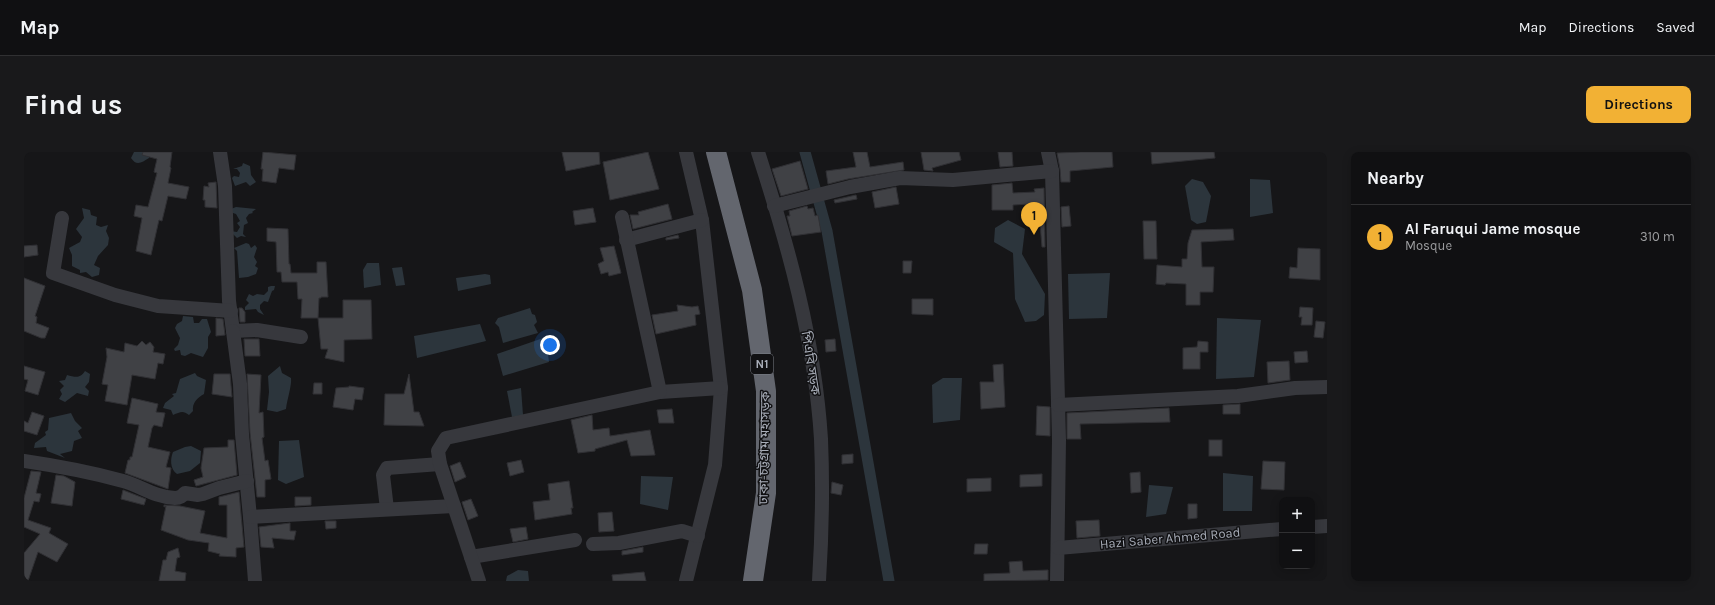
<!DOCTYPE html>
<meta charset="utf-8">
<style>
body{margin:0;font-family:Karla,"Noto Sans Bengali",sans-serif;background:#19191b;color:#f1f3f6}
.controls{position:absolute;right:12px;bottom:12px;display:grid;overflow:hidden;border-radius:8px;box-shadow:0 2px 10px #0003}
.controls button{width:36px;height:36px;display:grid;place-items:center;padding:0;border:0;border-bottom:1px solid #303032;background:#101012;color:#f1f3f6;font:20px sans-serif}
.you{position:absolute;left:526px;top:193px;width:14px;height:14px;margin:-10px;border:3px solid #fff;border-radius:50%;background:#1a73e8;box-shadow:0 0 0 6px #1a73e833}
.badge{display:grid;place-items:center;width:26px;height:26px;border-radius:50%;background:#f2b134;color:#111;font-size:13px;font-weight:700}
.pin{position:absolute;translate:-50% -33px;filter:drop-shadow(0 1px 2px #0008)}
.pin::after{content:'';position:absolute;top:21px;width:14px;height:12px;background:inherit;clip-path:polygon(0 0,100% 0,50% 100%)}
.list{margin:0;padding:0;list-style:none}
h2{display:flex;justify-content:space-between;align-items:center;height:52px;margin:0;padding:0 16px;font-size:17px}
h2 small{font-size:13px;font-weight:400;color:#9c9d9f}
.list li{display:grid;grid-template-columns:26px 1fr auto;gap:12px;align-items:center;box-sizing:border-box;height:64px;padding:0 16px;border-top:1px solid #303032}
.list b{display:block;font-size:15px;white-space:nowrap}
.list p{margin:0;font-size:13px;white-space:nowrap;color:#9c9d9f}
.list em{font-size:13px;font-style:normal;color:#9c9d9f}
.map{position:relative;flex:none;width:1303px;height:429px;overflow:hidden;border-radius:8px}
header{display:flex;align-items:center;gap:24px;box-sizing:border-box;height:56px;padding:0 20px;background:#101012;border-bottom:1px solid #303032}
header strong{font-size:19px}
nav{display:flex;gap:22px;margin-inline-start:auto;font-size:14px}
.intro{display:flex;align-items:center;justify-content:space-between;box-sizing:border-box;height:96px;padding:0 24px}
h1{margin:0;font-size:28px}
.button{padding:10px 18px;border-radius:8px;background:#f2b134;color:#111;font-size:14px;font-weight:700}
main{display:flex;gap:24px;padding:0 24px}
aside{flex:1;background:#101012;border-radius:8px;box-shadow:0 2px 10px #0003}
.map>svg:first-child{display:block}
.water{fill:#2c353c}
.lines{fill:none;stroke-linecap:round;stroke-linejoin:round}
.canal{stroke:#2c353c;stroke-width:11}
.building{fill:#404145;stroke:#303034}
.minor{stroke:#37383d;stroke-width:14}
.highway{stroke:#63666e;stroke-width:20}
.labels{text-anchor:middle;dominant-baseline:central;stroke-width:3;stroke-linejoin:round;paint-order:stroke}
.shield{fill:#111113;stroke:#7b7e86;stroke-width:1}
.shield-label{font-size:12px;font-weight:bold;fill:#a8adb8}
.street-label{font-size:13px;fill:#a8adb8;stroke:#111113}
</style>
<header>
<strong>Map</strong>
<nav><a>Map</a><a>Directions</a><a>Saved</a></nav>
</header>
<div class="intro"><h1>Find us</h1><a class="button">Directions</a></div>
<main>
<div class="map">
<svg width="1303" height="429" viewBox="0 0 1303 429">
<rect width="100%" height="100%" fill="#161618"/>
<!-- water -->
<g class="water">
<path d="M110,0H126L125,6C118,10 113,15 107,6Z"/>
<path d="M219,11L226,14L227,23L232,30L226,34L222,30L211,34L208,26L210,24L215,25L216,21L213,17H209L218,14Z"/>
<path d="M1168,27L1179,30L1187,44L1182,70L1173,72L1167,68L1161,34Z"/>
<path d="M1226,27L1246,28L1249,61L1226,65Z"/>
<path d="M212,55L232,57L228,60L229,61L225,62L222,66L224,71L220,73L219,82L222,85L217,84L213,86L206,79L213,80L216,75L213,71L216,69L212,62L206,60L207,57Z"/>
<path d="M58,56L66,58L67,63L73,65L72,73L77,75L84,73L82,79L85,86L84,93L74,104L70,113L76,116L75,123L68,125L62,120L56,121V118L48,114V103L45,96L56,90L58,85L52,77L60,66Z"/>
<path d="M984,68L1001,77L998,102L1021,142L1020,163L1012,169L1001,170L991,147L989,101L970,90L971,76Z"/>
<path d="M222,91L225,92L227,96L231,93L233,96L230,105L233,110L231,114L234,116L232,122L224,125L215,126L213,99L210,96Z"/>
<path d="M343,111H355L357,133L340,136L339,118Z"/>
<path d="M378,115L381,133L372,134L368,116Z"/>
<path d="M1086,121L1083,166L1045,167L1044,122Z"/>
<path d="M461,122L466,123L467,132L434,139L432,126Z"/>
<path d="M247,134H251L250,138L248,139L244,150L240,149L236,153V157L240,163L234,160L232,157L221,158V155L225,151L222,148L225,142L229,144L233,142L240,143L244,139V135Z"/>
<path d="M506,156L508,162L511,163L513,170L510,173L514,181L479,191L475,175L471,171L474,166Z"/>
<path d="M159,164L169,165L170,171H175L178,167H183L187,180L184,185V196L179,205L167,201L161,204L157,203L156,198L151,199L150,197L154,193L156,186L151,176L153,172L158,169Z"/>
<path d="M1193,166L1237,168L1230,225L1192,227Z"/>
<path d="M456,172L462,189L393,206L390,184Z"/>
<path d="M522,185L525,210L479,224L473,202Z"/>
<path d="M256,214L258,221L267,226C268,233 263,248 262,257L253,260L243,258L245,240L244,224Z"/>
<path d="M61,219L66,222L65,230L61,235L65,239L64,244L53,241L41,250L35,247L38,242L36,238L40,234L35,229L41,228L43,223C51,225 56,227 61,219Z"/>
<path d="M171,221L173,224L182,228L180,242C173,246 168,251 169,259L165,263C159,258 156,260 149,263L147,258L139,256L141,251L150,244L148,242L152,241L156,227Z"/>
<path d="M919,226H938L936,268L909,271L908,233Z"/>
<path d="M497,236L499,263L488,265L483,239Z"/>
<path d="M47,261L51,269L58,276L54,279L58,286L50,289L48,299L36,302L41,306L23,299L22,295L10,296L11,291L22,283L21,280L24,278L25,266Z"/>
<path d="M275,288L280,325L262,332L254,328L255,289Z"/>
<path d="M167,294L177,299L176,311L166,319L153,322C146,317 146,307 149,300L161,295Z"/>
<path d="M1199,321L1229,324L1228,359H1199Z"/>
<path d="M617,324L649,325L644,358L616,352Z"/>
<path d="M1125,333L1149,335L1142,362L1122,365Z"/>
<path d="M494,418L504,419L505,429H482L483,424Z"/>
</g>
<g class="lines">
<!-- canal -->
<path class="canal" d="M781,0L803,79L865,429"/>
</g>
<!-- building -->
<g class="building">
<path d="M119,0H148L146,15L147,16L144,31L165,35L162,47L144,44L138,69L135,68L127,103L112,99L118,66L110,64L112,53L124,55L133,21L130,20L133,7L118,3Z"/>
<path d="M239,0L272,3L270,18L255,16L252,31L238,29L239,17H237Z"/>
<path d="M538,0H575L576,12L542,19Z"/>
<path d="M624,0L635,37L586,48L579,10Z"/>
<path d="M829,0H843L846,15L879,10L880,18L824,27L804,32L802,19L832,15Z"/>
<path d="M897,0H935L937,8L908,16L909,19L900,18Z"/>
<path d="M974,0H988L989,14L976,15Z"/>
<path d="M1057,0H1088L1089,15L1046,19V30H1037L1036,17L1033,1Z"/>
<path d="M1127,0H1190L1191,6L1128,12Z"/>
<path d="M776,9L784,37L757,44L748,17Z"/>
<path d="M192,30L193,56L181,55V48H179L180,34L185,35L184,31Z"/>
<path d="M988,31L989,41L1011,40L1010,37L1020,36L1021,95H1018L1015,59L1008,60L1007,52L989,53V58H968V33Z"/>
<path d="M872,35L875,52L851,56L848,40Z"/>
<path d="M832,43L833,47L811,51L810,48Z"/>
<path d="M644,52L648,67L609,77L606,63H615L614,60Z"/>
<path d="M783,54L784,57L789,56L791,64L794,63L797,80L768,84L763,64H766L765,59Z"/>
<path d="M1045,54L1047,74L1038,75L1037,55Z"/>
<path d="M569,56L572,70L551,73L549,59Z"/>
<path d="M1119,69H1132L1133,107H1120Z"/>
<path d="M243,76L264,77L265,112H266L267,121H293V110H302L304,145H297V146H295L294,166H277L278,147H274L273,130H258L257,120H253L252,90L243,89Z"/>
<path d="M1209,77L1210,88L1177,90L1178,115H1190L1189,140H1176V153H1162V132L1142,131L1141,133L1132,132L1133,113L1158,115V107H1163L1164,91L1168,78Z"/>
<path d="M654,83L655,86L642,88V86Z"/>
<path d="M13,93L14,103L0,105V94Z"/>
<path d="M590,94L597,121L585,124L584,120L577,122L574,112L580,109L576,96Z"/>
<path d="M1274,96L1296,97V128L1265,126L1266,115L1273,116Z"/>
<path d="M879,109H888L887,121H879Z"/>
<path d="M0,126L21,134L11,164L13,165L12,171L25,176L21,186H17L0,179Z"/>
<path d="M888,147H909V163L888,162Z"/>
<path d="M319,148H347L348,187L320,188V210L301,206L304,197H297L294,166H319Z"/>
<path d="M653,153L668,155L674,154L676,162L671,163L672,173L632,182L628,163L654,159Z"/>
<path d="M1276,155L1289,156L1288,173H1277L1278,165H1275Z"/>
<path d="M215,156H218L221,160V170H216Z"/>
<path d="M192,166L199,167L201,183L192,184Z"/>
<path d="M1292,169L1301,170L1299,186L1290,185Z"/>
<path d="M220,187H235L236,204H221Z"/>
<path d="M811,187L812,199L802,200L801,188Z"/>
<path d="M118,189L122,193L126,190L130,195L129,200L141,202L139,212L134,211L131,227L108,223L103,253L81,249L84,233L78,232L83,205L82,196L100,200L101,191L113,194Z"/>
<path d="M1174,189L1184,190V200H1176V217H1159V196L1173,195Z"/>
<path d="M1283,199L1284,210L1271,211L1270,200Z"/>
<path d="M1265,209L1266,228L1244,231L1243,210Z"/>
<path d="M979,212L981,255L957,257L956,230H970L969,213Z"/>
<path d="M0,214L21,220L14,243L1,239L4,228L0,227Z"/>
<path d="M190,222H206L208,245L188,242Z"/>
<path d="M223,222L237,223L235,261L239,260L240,285L238,286L241,309L244,308L247,327L241,328V345H233L226,281Z"/>
<path d="M385,222L390,260H395L400,274L360,273L361,242H380Z"/>
<path d="M290,231H298V242H289Z"/>
<path d="M325,234L340,236L338,248L331,247L329,258L309,255L312,236L325,235Z"/>
<path d="M108,246L134,252L132,260L141,261L138,275L130,273L128,276L124,295L146,300L142,315L147,316L144,337L101,321L104,308H106V305H108L115,273L103,271Z"/>
<path d="M1216,252V262H1199V253Z"/>
<path d="M1013,254L1026,255V284L1012,283Z"/>
<path d="M1145,256L1146,270L1056,272L1057,287H1043V261Z"/>
<path d="M648,257L650,271H635L633,258Z"/>
<path d="M8,260L20,264L13,283L0,279V269L4,271Z"/>
<path d="M568,263L569,278L585,276L586,284L626,278L631,303L607,304L603,288L571,297V299L554,301L547,268Z"/>
<path d="M204,288H210L213,323L172,334L170,328L179,325L177,316L180,296L204,295Z"/>
<rect x="1185" y="288" width="13" height="16"/>
<path d="M829,302V311L818,312V303Z"/>
<path d="M497,308L500,320L486,324L483,311Z"/>
<path d="M1239,309L1261,310L1260,338L1237,337Z"/>
<path d="M436,310L442,325L431,330L426,314Z"/>
<path d="M7,319L17,320L12,341L17,342L15,350L10,349L4,368L27,376L25,381L44,392L33,410L14,400L4,429H0V401L16,382L0,375V346Z"/>
<path d="M1116,320L1117,340L1107,341L1106,321Z"/>
<path d="M1018,322V334L996,335V323Z"/>
<path d="M32,323L40,324L51,330L48,354L27,351Z"/>
<path d="M967,326V339L943,340V327Z"/>
<path d="M545,329L549,356H547L548,362L511,368L509,350L526,348L524,332Z"/>
<path d="M808,330L819,333L817,343L807,341Z"/>
<path d="M99,338L122,347L120,353L97,347Z"/>
<path d="M215,340L220,395L212,396V405L195,404L196,402L184,399L185,391L164,388L137,378L142,354L140,355V353L156,354L181,359L176,381L203,386V353H195V345Z"/>
<path d="M271,345H287V353L271,354Z"/>
<path d="M447,347L454,364L444,368L438,350Z"/>
<path d="M1164,352H1173V366L1164,367Z"/>
<path d="M588,360L590,379L575,380L574,361Z"/>
<path d="M1075,368L1076,384L1053,386L1052,369Z"/>
<path d="M301,369H312V376L302,377Z"/>
<path d="M266,371V379H272L270,388L248,386L250,396L237,395L235,375Z"/>
<path d="M502,375L504,387L489,390L486,377Z"/>
<path d="M951,392H964L963,402H950Z"/>
<path d="M619,395V400L598,403V399Z"/>
<path d="M154,396L156,405L153,406L151,419L162,421L161,429H135L139,408H142L144,400Z"/>
<path d="M998,409L999,419L1024,418V428L960,429V422L986,421L985,410Z"/>
<path d="M620,420L622,429H589L588,423Z"/>
</g>
<g class="lines">
<!-- minor -->
<g class="minor">
<path d="M196,0L201,34L205,149L209,179L233,178L277,185"/>
<path d="M662,0L678,68L697,236L691,313L662,429"/>
<path d="M734,0C764,93 791,189 797,287C799,334 798,382 795,429"/>
<path d="M1024,0L1028,19L1035,288L1033,429"/>
<path d="M750,54L826,35L876,26L929,28L1028,19"/>
<path d="M38,66L29,121L91,143L134,154L207,159"/>
<path d="M602,88L678,68"/>
<path d="M209,179L216,232L218,282L226,365L231,429"/>
<path d="M636,240L697,236"/>
<path d="M1034,253L1214,244L1271,236L1303,235"/>
<path d="M0,309C34,314 66,320 99,329C117,334 130,345 151,346C156,346 158,344 161,341L174,343L179,342L195,336L223,329"/>
<path d="M363,357L359,323L363,316L416,312"/>
<path d="M226,365L430,354"/>
<path d="M1288,375L1303,374"/>
<path d="M569,392L595,391L658,379L674,384"/>
<path d="M1034,396L1258,377"/>
<path d="M447,405L551,388"/>
<path d="M455,429L416,312L414,299L422,286L636,240L598,65"/>
</g>
<!-- highway -->
<path class="highway" d="M692,0L728,138L742,239V341L729,429"/>
</g>
<g class="labels">
<!-- shield labels -->
<rect class="shield" x="727" y="202" width="22" height="20" rx="3"/>
<g class="shield-label">
<text x="738" y="212">N1</text>
</g>
<!-- street labels -->
<g class="street-label">
<text transform="translate(787 211) rotate(81)">পিএবি সড়ক</text>
<text transform="translate(740 296) rotate(-89)">ঢাকা-চট্টগ্রাম মহাসড়ক</text>
<text transform="translate(1146 386) rotate(-5)">Hazi Saber Ahmed Road</text>
</g>
</g>
</svg>
<div class="controls">
<button>+</button>
<button>−</button>
</div>
<div class="you"></div>
<div class="pin badge" style="left:1010px;top:83px">1</div>
</div>
<aside>
<h2>Nearby<small></small></h2>
<ul class="list">
<li><span class="badge">1</span><div><b>Al Faruqui Jame mosque</b><p>Mosque</p></div><em>310 m</em></li>
</ul>
</aside>
</main>
